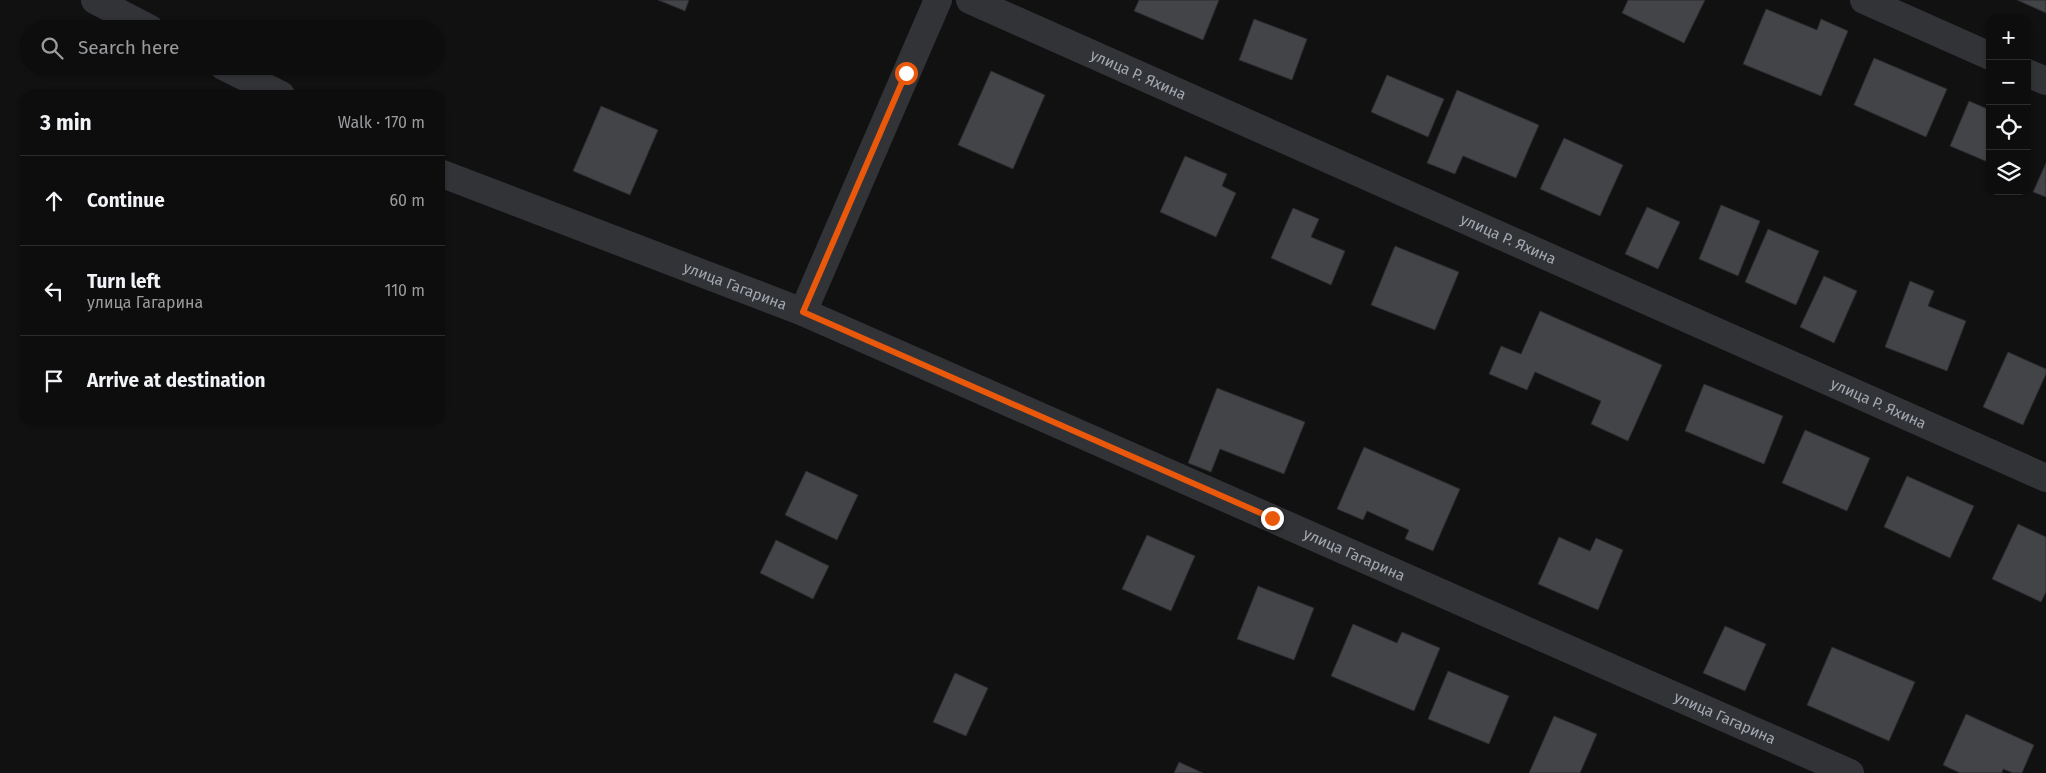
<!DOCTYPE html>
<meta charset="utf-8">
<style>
body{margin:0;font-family:"Fira Sans",sans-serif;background:#161617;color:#f1f3f6}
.controls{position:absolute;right:15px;top:15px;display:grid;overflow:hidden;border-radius:10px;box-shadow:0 1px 4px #0004}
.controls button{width:45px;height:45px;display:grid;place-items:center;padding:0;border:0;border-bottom:1px solid #2d2d2e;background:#0d0d0e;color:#f1f3f6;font:25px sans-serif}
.stop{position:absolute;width:15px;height:15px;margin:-11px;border:4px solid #ea580c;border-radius:50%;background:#fff}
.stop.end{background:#ea580c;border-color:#fff;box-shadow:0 1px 5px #0008}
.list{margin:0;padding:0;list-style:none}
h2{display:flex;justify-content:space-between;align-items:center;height:65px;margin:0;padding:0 20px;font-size:21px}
h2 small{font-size:16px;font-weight:400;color:#9a9c9e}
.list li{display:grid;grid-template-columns:32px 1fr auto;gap:15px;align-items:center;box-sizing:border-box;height:90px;padding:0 20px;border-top:1px solid #2d2d2e}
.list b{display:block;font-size:19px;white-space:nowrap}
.list p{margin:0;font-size:16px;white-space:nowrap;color:#9a9c9e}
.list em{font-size:16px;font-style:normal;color:#9a9c9e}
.icon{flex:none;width:28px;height:28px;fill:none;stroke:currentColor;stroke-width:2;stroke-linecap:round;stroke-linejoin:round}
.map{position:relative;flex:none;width:2046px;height:773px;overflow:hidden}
.search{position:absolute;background:#0d0d0e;box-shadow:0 1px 4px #0004;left:20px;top:20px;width:425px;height:55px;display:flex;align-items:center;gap:12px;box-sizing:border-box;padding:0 18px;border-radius:28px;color:#9a9c9e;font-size:19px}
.panel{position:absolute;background:#0d0d0e;box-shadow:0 1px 4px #0004;left:20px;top:90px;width:425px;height:335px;border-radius:15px}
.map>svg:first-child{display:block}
.building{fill:#424447;stroke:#2b2b2e}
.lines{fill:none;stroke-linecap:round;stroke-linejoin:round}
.street{stroke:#323337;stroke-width:28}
.route{stroke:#ea580c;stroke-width:6}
.labels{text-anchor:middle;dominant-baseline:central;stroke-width:4;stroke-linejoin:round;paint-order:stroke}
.street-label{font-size:15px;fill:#a3a8b1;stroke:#0c0c0d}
</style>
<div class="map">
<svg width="2046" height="773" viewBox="0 0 2046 773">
<rect width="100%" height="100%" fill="#111112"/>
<!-- building -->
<g class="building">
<path d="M658,0H689L685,11Z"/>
<path d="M1139,0H1219L1203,40L1134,11Z"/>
<path d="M1628,0H1705L1684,43L1622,13Z"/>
<path d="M2017,0H2046V13Z"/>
<path d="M1766,9L1817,30L1821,19L1848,31L1821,96L1743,64Z"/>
<path d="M1254,19L1307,39L1292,80L1239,60Z"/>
<path d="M1874,58L1947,89L1926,137L1854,105Z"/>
<path d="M991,71L1045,95L1013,169L958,145Z"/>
<path d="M1387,75L1444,99L1428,137L1371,112Z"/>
<path d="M1457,90L1539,125L1516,178L1463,156L1455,174L1427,163Z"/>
<path d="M1969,101L1990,110V163L1950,146Z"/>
<path d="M601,106L658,130L630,195L573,171Z"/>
<path d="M1564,138L1623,165L1600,216L1540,189Z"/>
<path d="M1185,156L1227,174L1222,186L1236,193L1216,237L1160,212Z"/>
<path d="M2046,163V197L2033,192Z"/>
<path d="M1721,205L1760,221L1738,276L1699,259Z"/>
<path d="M1647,207L1680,222L1658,269L1625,254Z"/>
<path d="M1293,208L1319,219L1311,237L1345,251L1331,285L1271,258Z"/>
<path d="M1768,229L1819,251L1796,305L1745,282Z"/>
<path d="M1395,246L1459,272L1435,330L1371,305Z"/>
<path d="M1824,276L1857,291L1834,343L1800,327Z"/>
<path d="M1910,281L1934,291L1928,306L1966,321L1947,371L1885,347Z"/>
<path d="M1540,311L1662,365L1628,441L1591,424L1601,401L1535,372L1527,390L1489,374L1501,346L1521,354Z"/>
<path d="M2008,352L2046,369V374L2023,425L1983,407Z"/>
<path d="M1704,384L1783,416L1764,464L1685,431Z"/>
<path d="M1217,388L1305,422L1284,474L1220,449L1211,472L1188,463Z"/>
<path d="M1805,430L1870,458L1847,511L1782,483Z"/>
<path d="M1364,447L1460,489L1433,551L1405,539L1409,530L1367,511L1363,520L1337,509Z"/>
<path d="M806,471L858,495L837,540L785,515Z"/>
<path d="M1907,476L1974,506L1950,558L1884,527Z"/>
<path d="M2018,524L2046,537V592L2041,602L1992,579Z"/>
<path d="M1147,535L1195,556L1171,611L1122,589Z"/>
<path d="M1559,537L1590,551L1596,538L1623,550L1598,610L1538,584Z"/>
<path d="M776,540L829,566L813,599L760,573Z"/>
<path d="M1258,586L1314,608L1294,660L1237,639Z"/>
<path d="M1353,624L1397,643L1402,632L1440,648L1414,711L1331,676Z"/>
<path d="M1725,626L1766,644L1745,691L1703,673Z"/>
<path d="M1832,647L1915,682L1889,741L1807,705Z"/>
<path d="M1448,671L1509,696L1489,744L1428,719Z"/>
<path d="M955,673L988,688L966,736L933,722Z"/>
<path d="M1966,714L2034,745L2022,773H2013L2003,769L2002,773H1960L1943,765Z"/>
<path d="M1554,716L1597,734L1580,773H1529Z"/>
<path d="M1179,762L1203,773H1174Z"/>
</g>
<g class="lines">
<!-- street -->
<g class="street">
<path d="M95,0L150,29"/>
<path id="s1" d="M970,0L2046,478"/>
<path d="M1864,0L1990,56"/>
<path d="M223,66L281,95"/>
<path d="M2027,73L2046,81"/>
<path id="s2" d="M440,173L803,312L1850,773"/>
<path d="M803,312L938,0"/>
</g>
</g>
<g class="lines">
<!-- route -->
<path class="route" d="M906,73L803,312L1272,518"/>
</g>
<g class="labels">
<!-- street labels -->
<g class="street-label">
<text stroke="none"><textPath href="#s1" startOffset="184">улица Р. Яхина</textPath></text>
<text stroke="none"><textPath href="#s1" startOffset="589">улица Р. Яхина</textPath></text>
<text stroke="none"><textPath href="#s2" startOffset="316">улица Гагарина</textPath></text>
<text stroke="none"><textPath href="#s1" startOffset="994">улица Р. Яхина</textPath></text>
<text stroke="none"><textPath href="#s2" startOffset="991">улица Гагарина</textPath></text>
<text stroke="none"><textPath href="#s2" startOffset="1396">улица Гагарина</textPath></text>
</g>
</g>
</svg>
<div class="controls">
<button>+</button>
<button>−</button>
<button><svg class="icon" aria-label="locate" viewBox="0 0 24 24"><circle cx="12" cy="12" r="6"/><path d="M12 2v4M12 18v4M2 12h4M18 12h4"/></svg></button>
<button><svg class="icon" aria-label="layers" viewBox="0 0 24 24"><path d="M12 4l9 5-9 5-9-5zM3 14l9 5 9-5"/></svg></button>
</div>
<div class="stop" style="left:906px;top:73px"></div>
<div class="stop end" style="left:1272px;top:518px"></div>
<div class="search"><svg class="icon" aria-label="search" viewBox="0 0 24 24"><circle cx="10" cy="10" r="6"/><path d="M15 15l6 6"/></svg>Search here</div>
<section class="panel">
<h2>3 min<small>Walk · 170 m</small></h2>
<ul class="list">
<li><svg class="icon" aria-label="ahead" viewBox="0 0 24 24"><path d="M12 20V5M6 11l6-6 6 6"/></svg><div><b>Continue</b></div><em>60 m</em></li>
<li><svg class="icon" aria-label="left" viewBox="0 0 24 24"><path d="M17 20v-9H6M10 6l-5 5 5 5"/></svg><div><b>Turn left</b><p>улица Гагарина</p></div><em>110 m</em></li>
<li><svg class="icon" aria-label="arrive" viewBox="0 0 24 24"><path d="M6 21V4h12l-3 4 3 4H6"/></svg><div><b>Arrive at destination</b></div></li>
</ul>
</section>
</div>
